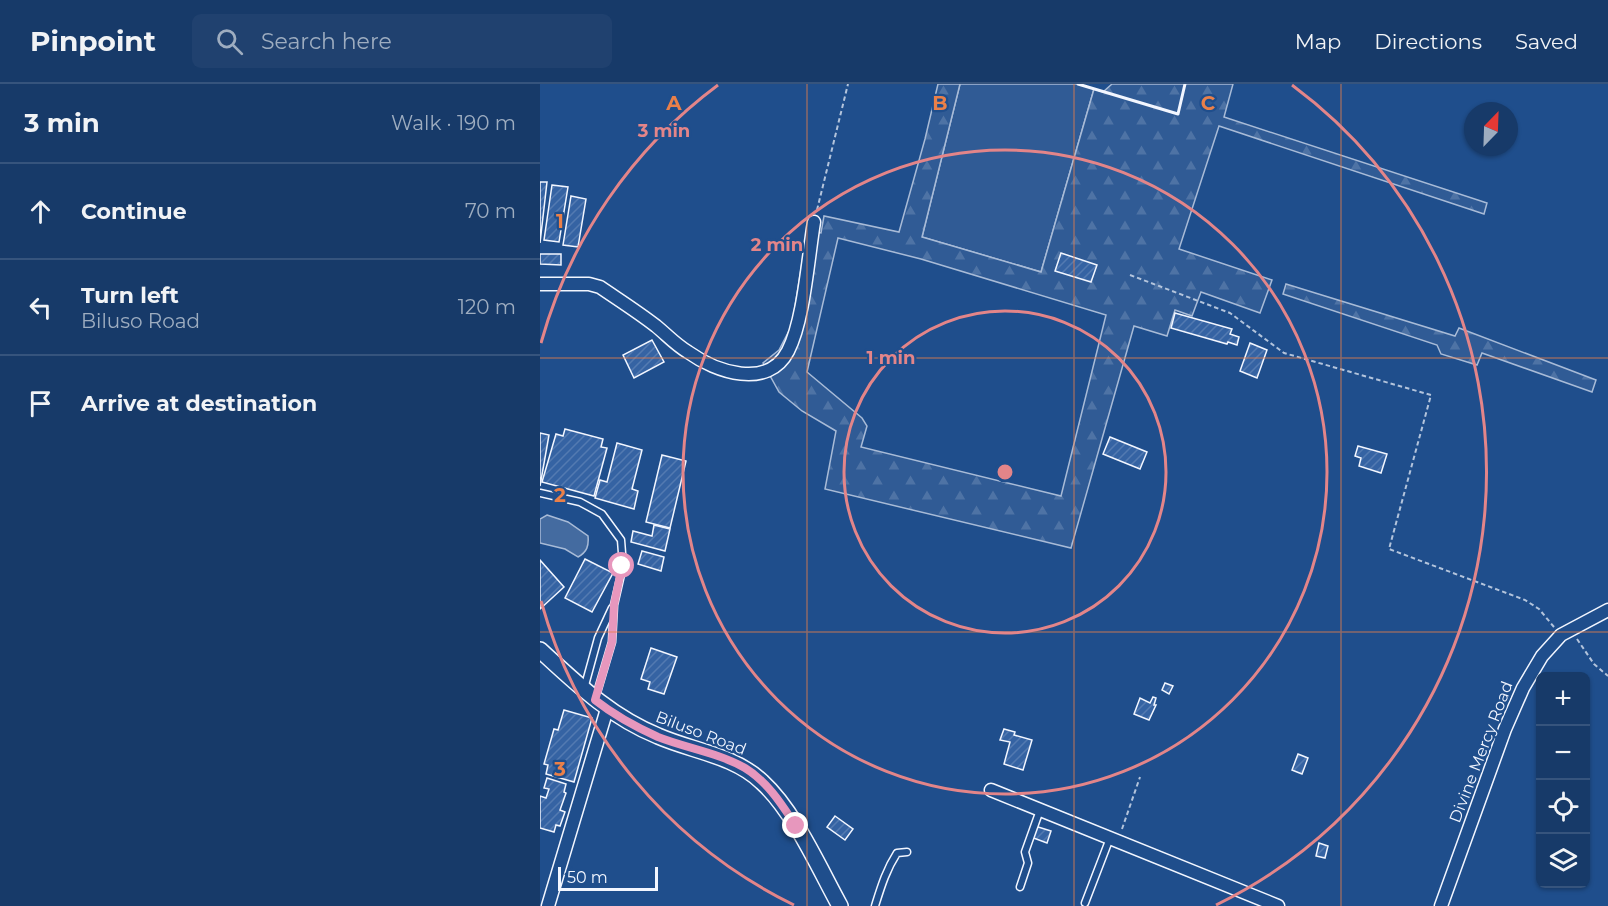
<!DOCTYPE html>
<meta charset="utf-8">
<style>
body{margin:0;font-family:Montserrat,sans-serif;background:#20416f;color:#f1f3f6}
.controls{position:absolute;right:18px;bottom:18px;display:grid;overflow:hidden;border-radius:9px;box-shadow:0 2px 4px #0004}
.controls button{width:54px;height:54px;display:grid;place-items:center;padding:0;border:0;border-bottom:2px solid #36547d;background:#173a69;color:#f1f3f6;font:30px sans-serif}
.compass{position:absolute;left:924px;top:18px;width:54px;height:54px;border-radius:50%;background:#173a69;box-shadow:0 2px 4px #0004;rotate:23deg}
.scale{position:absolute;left:18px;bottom:15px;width:100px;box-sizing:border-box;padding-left:6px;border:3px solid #f2f6ff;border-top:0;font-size:16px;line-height:21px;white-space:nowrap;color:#f2f6ff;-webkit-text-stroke:4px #1f4e8c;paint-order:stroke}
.stop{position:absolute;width:18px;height:18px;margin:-14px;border:4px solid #e797bd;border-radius:50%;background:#fff}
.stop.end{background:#e797bd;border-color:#fff;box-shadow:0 2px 6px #0008}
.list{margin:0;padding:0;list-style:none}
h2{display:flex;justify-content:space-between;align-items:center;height:78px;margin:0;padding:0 24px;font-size:26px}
h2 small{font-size:20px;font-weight:400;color:#9eadc0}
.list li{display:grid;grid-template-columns:39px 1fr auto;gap:18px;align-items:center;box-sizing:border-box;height:96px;padding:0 24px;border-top:2px solid #36547d}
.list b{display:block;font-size:22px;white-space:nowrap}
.list p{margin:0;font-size:20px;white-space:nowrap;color:#9eadc0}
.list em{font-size:20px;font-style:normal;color:#9eadc0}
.icon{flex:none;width:33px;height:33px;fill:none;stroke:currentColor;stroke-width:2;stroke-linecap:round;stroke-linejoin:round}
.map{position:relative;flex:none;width:1068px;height:822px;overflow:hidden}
header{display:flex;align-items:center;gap:36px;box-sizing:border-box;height:84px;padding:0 30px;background:#173a69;border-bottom:2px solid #36547d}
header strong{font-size:28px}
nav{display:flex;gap:33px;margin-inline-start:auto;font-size:21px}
.search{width:420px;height:54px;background:#20416f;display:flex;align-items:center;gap:15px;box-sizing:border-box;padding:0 21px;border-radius:9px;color:#9eadc0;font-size:22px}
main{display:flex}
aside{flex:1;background:#173a69}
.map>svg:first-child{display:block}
.built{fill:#305b95;stroke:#a8bbd7;stroke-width:1.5}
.forest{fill:url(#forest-firs);stroke:#a8bbd7;stroke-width:1.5;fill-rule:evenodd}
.water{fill:#446ba0;stroke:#a8bbd7;stroke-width:1.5}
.building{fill:url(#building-hatch);stroke:#f2f6ff;stroke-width:1.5}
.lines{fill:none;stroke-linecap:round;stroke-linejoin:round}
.service-casing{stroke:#f2f6ff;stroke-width:9}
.minor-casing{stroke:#f2f6ff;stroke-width:15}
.tertiary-casing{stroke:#f2f6ff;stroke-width:18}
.path{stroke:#b3c4dc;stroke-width:2;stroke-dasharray:4.5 3;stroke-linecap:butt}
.service{stroke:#1f4e8c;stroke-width:6}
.minor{stroke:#1f4e8c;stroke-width:12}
.tertiary{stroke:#1f4e8c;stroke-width:15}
.wall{stroke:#f2f6ff;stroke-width:3}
.route{stroke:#e797bd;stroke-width:8}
.grid{fill:none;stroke:#ea8049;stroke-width:1.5;stroke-opacity:0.55}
.ring{fill:none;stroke:#e38589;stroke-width:3}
.labels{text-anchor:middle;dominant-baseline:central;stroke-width:4.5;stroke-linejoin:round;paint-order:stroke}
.street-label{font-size:16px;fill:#f2f6ff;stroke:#1f4e8c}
.grid-label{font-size:20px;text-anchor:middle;font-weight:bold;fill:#ea8049;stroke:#1f4e8c;stroke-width:4.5;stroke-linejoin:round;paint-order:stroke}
.centre{fill:#e38589;stroke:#1f4e8c;stroke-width:3}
.ring-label{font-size:18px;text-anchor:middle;font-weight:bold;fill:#e38589;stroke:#1f4e8c;stroke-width:4.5;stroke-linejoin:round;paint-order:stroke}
</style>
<header>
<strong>Pinpoint</strong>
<div class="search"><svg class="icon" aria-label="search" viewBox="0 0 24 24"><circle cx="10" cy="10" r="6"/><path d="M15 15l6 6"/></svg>Search here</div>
<nav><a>Map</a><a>Directions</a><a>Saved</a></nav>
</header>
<main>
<aside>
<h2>3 min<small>Walk · 190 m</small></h2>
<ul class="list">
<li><svg class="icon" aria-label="ahead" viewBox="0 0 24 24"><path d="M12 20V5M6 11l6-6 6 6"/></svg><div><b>Continue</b></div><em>70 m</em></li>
<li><svg class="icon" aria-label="left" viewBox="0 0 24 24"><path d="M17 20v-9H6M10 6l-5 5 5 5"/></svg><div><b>Turn left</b><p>Biluso Road</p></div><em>120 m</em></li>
<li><svg class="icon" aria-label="arrive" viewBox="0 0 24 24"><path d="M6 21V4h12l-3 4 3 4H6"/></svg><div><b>Arrive at destination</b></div></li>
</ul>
</aside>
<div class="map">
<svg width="1068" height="822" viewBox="0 0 1068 822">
<defs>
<pattern id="forest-firs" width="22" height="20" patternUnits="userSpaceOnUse" patternTransform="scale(1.5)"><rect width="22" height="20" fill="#305b95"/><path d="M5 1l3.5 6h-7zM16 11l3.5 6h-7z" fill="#4e73a5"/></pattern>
<pattern id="building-hatch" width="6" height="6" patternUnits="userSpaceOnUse" patternTransform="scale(1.5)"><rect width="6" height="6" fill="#3563a3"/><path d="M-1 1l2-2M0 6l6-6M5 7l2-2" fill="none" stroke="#537ab1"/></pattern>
</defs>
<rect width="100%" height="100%" fill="#1f4e8c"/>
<!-- built -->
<path class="built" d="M420,0H538L554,5L501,188L382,153Z"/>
<!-- forest -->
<g class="forest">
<path d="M398,0H420L382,153L501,188L554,5L563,8L572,0H693L684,33L947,119L944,130L679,42L639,165L732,196L720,229L661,208L652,232L635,226L627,252L594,242L531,464L285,405L296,347L262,327L239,308L223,279L239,266L252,241L267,147L281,149L284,132L359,148L385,55ZM298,154L381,175L566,231L521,412L321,363L327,342L322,334L267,288Z"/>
<path d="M746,200L915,252L919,244L1056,296L1052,308L942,269L937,281L901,270L897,261L743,210Z"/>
</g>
<!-- water -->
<path class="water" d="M7,431L28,438L48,452C49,462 47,468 38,473L25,465L0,459V435Z"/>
<!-- building -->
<g class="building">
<path d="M0,98H7L0,159Z"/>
<path d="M12,101L28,103L19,158L4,156Z"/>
<path d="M31,112L46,115L38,163L23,161Z"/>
<path d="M521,169L557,181L551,198L515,187Z"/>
<path d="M0,170H21V181L0,180Z"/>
<path d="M635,229L692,245L690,250L699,253L697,261L688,258L687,260L631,244Z"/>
<path d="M112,256L124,278L94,294L83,271Z"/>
<path d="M710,259L727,266L717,294L700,287Z"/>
<path d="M25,345L63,355L61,363L67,364L54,412L2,398L16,350L23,352Z"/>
<path d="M0,349L9,351L0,402Z"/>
<path d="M570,353L607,368L600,385L563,370Z"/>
<path d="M77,359L102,366L92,405L98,407L94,425L55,414L60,396L67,398Z"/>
<path d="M818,362L847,370L841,389L819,382L821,374L815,372Z"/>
<path d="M122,371L146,377L130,444L106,438Z"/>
<path d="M114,441L130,445L125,467L91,458L93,447L112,452Z"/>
<path d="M102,467L124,473L121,487L98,480Z"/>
<path d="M45,475L73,489L52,528L25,514Z"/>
<path d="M0,476L24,503L0,525Z"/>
<path d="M111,564L137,573L124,610L108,605L110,598L101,595Z"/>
<path d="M625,599L633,602L629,610L622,606Z"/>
<path d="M613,613L616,614L614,621H616L609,636L594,630L600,614L610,619Z"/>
<path d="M24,626L52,634L34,698L6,690L8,681L4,680L14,645L18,646Z"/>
<path d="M464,645L475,648L474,651L492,656L483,686L464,680L470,658L460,656Z"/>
<path d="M758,670L768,674L762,690L752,686Z"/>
<path d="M7,694L26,700L24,708L26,709L20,726L25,728L20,742L16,741L14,748L0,744V712L6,714L9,705L4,704Z"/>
<path d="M295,732L313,745L305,756L287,743Z"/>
<path d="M495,742L511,747L507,759L491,753Z"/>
<path d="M779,759L788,762L785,774L776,772Z"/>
</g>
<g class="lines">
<!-- service casing -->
<g class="service-casing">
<g id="service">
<path d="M0,409L40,418L62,430L81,456L83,482L74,521L72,558L56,612"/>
<path d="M44,605L58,554L72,524"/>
<path d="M480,803L488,779L485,768L500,726"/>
<path d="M545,819L570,754"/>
<path d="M335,822C341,803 346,786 357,769L367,768"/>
</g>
</g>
<!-- minor casing -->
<g class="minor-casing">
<g id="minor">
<path d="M0,200H49L60,203C79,216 98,228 116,242C127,251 136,261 148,268C176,288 228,306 248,267C264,236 268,174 274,138"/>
<path d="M451,706L738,822"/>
<path d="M8,822L67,625"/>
<path d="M901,822L965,645L983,604L1002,572L1021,551L1068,526"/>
</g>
</g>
<!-- tertiary casing -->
<g class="tertiary-casing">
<path id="tertiary" d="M0,566C37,600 71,633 118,652C152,667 194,671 222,698C254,727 279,784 300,822"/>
</g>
<!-- path -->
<g class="path">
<path d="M277,126L308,0"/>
<path d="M590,191L690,229L744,269L891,311L849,465L985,516L999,525L1014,543"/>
<path d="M1037,555L1054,580L1068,592"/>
<path d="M582,745L600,693"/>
</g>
<!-- service -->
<use href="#service" class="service"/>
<!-- minor -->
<use href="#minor" class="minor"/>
<!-- tertiary -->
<use href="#tertiary" class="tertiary"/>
<!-- wall -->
<path class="wall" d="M538,0L638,30L645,0"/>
</g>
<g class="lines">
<!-- route -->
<path class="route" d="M82,482L74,521L72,558L55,616C74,631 96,643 118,653C146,664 179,669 205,684C228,698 242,721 256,742"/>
</g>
<!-- grid -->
<path class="grid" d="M267,0V822M534,0V822M801,0V822M0,274H1068M0,548H1068"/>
<!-- distance rings -->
<g class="ring">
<circle cx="465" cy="388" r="161"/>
<circle cx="465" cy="388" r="322"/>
<path d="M254 821A482 482 0 0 1 1 517M1 259A482 482 0 0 1 178 1M752 1A482 482 0 0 1 676 821"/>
</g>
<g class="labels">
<!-- street labels -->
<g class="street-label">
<text transform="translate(161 649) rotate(21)">Biluso Road</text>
<text transform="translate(941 668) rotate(-69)">Divine Mercy Road</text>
</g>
</g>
<g class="grid-label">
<text x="134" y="26">A</text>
<text x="400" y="26">B</text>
<text x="668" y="26">C</text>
<text x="20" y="144">1</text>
<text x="20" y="418">2</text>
<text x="20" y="692">3</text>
</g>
<circle cx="465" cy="388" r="9" class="centre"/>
<g class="ring-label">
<text x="124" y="53">3 min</text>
<text x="237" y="167">2 min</text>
<text x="351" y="280">1 min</text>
</g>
</svg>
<div class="controls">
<button>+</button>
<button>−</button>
<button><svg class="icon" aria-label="locate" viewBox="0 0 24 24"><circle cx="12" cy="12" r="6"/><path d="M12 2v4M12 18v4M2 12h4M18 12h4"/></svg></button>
<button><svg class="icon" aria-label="layers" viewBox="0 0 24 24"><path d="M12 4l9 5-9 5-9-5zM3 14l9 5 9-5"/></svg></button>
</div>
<svg class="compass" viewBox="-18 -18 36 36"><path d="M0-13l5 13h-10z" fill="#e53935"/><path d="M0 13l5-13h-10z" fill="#9eadc0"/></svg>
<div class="scale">50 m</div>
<div class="stop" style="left:82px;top:482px"></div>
<div class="stop end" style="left:256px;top:742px"></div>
</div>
</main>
